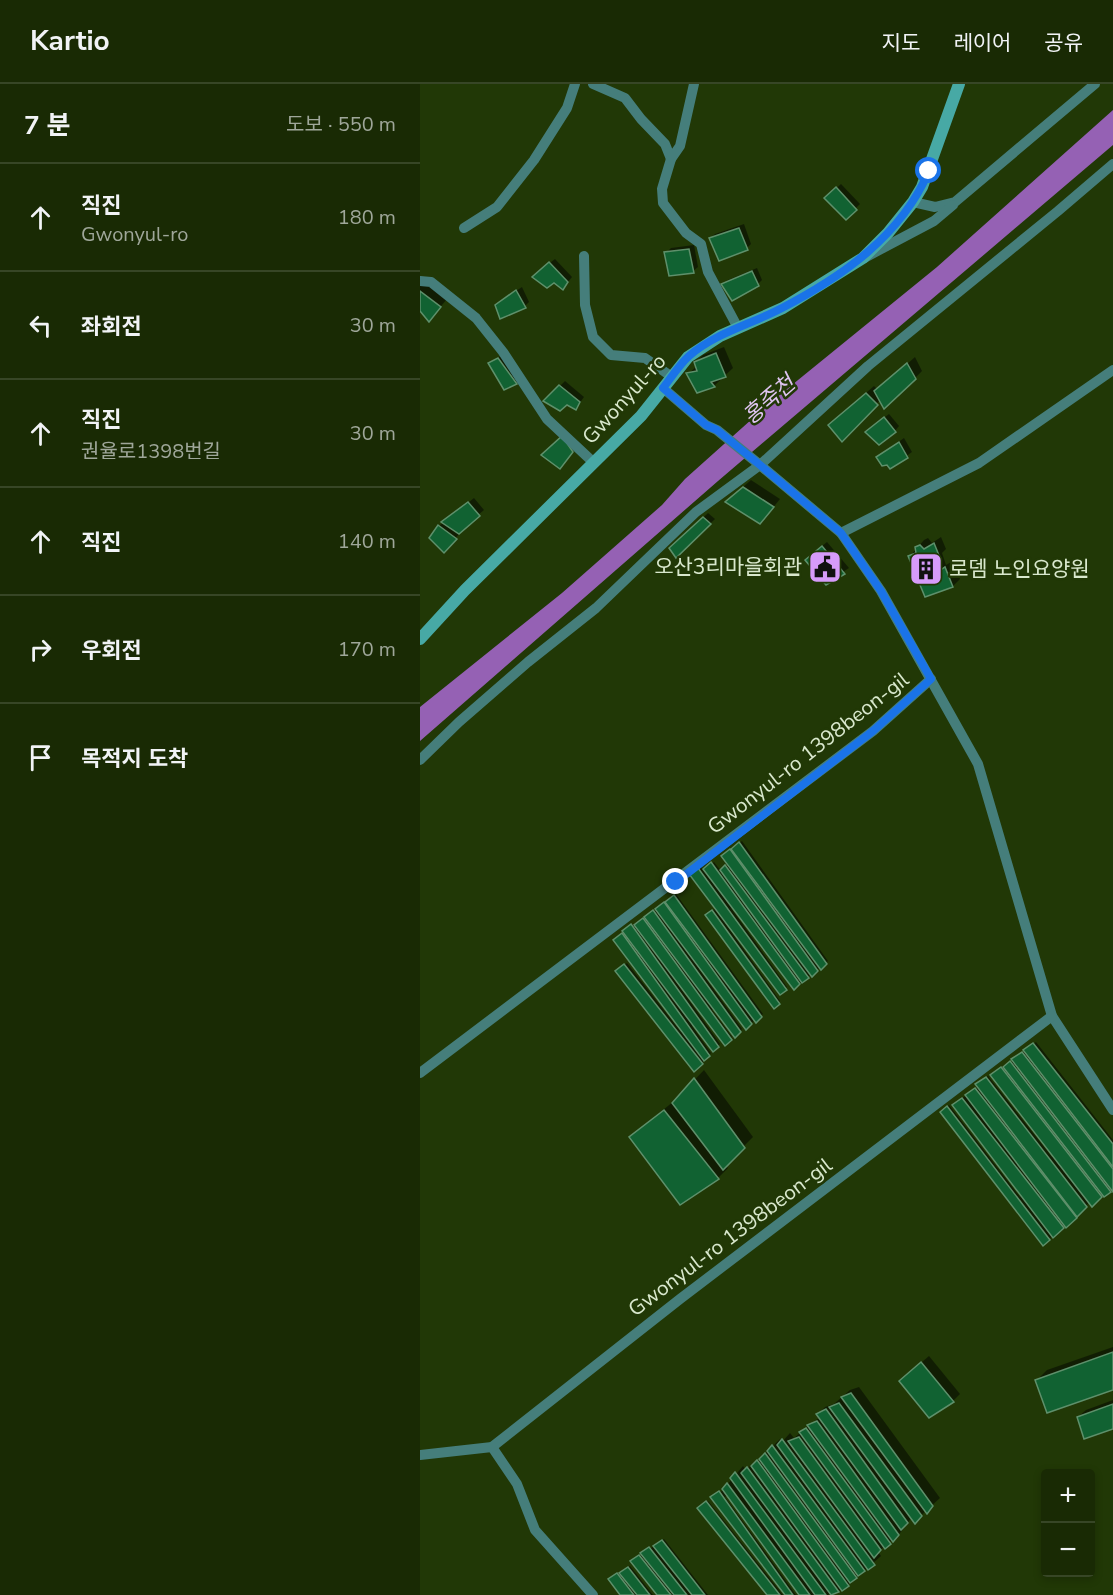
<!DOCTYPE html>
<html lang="ko">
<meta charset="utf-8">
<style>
body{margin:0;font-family:"Nunito Sans","Noto Sans KR",sans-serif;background:#263613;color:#f1f3f6}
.controls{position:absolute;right:18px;bottom:18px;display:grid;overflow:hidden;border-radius:6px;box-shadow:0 3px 9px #0003}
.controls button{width:54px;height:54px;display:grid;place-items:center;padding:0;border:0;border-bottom:2px solid #374626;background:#192a04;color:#f1f3f6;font:30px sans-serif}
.stop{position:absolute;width:18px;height:18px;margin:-14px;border:4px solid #1a73e8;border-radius:50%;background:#fff}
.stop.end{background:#1a73e8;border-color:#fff;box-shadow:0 2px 6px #0008}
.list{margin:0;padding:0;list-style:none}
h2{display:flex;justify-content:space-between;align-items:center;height:78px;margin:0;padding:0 24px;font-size:26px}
h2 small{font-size:20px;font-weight:400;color:#9fa79a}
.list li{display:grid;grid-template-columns:39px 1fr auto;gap:18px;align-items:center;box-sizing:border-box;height:108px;padding:0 24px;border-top:2px solid #374626}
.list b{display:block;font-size:22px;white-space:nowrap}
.list p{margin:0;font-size:20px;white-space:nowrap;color:#9fa79a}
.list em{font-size:20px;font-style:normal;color:#9fa79a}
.icon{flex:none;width:33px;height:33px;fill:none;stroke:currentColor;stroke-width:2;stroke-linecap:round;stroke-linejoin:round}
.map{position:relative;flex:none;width:693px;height:1511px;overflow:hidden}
header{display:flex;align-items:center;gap:36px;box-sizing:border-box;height:84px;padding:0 30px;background:#192a04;border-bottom:2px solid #374626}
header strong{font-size:28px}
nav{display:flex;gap:33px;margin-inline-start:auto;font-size:21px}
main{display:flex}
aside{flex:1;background:#192a04}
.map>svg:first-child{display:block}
.water{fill:#9561b4}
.shadow{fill:#0007}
.building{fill:#116232;stroke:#5e906b;stroke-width:1.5}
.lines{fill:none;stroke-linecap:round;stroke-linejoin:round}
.street{stroke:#457e7b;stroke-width:10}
.secondary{stroke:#47a9a5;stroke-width:12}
.route{stroke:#1a73e8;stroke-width:8}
.labels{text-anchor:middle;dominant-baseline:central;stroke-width:5;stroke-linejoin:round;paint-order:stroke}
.street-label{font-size:21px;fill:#d9e8cd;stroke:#213806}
.poi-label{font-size:21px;fill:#d9e8cd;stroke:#213806;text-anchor:end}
.water-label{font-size:22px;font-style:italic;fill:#dec4f0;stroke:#213806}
</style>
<header>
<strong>Kartio</strong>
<nav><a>지도</a><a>레이어</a><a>공유</a></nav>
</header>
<main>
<aside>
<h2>7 분<small>도보 · 550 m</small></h2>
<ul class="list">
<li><svg class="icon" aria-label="ahead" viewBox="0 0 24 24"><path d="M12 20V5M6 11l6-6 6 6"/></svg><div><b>직진</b><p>Gwonyul-ro</p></div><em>180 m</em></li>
<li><svg class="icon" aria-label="left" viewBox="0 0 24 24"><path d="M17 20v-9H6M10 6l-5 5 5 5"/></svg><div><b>좌회전</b></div><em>30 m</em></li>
<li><svg class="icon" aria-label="ahead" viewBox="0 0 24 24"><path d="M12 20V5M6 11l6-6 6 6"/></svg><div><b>직진</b><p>권율로1398번길</p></div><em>30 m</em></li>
<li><svg class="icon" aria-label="ahead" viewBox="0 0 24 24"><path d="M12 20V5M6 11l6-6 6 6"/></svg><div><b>직진</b></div><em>140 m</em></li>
<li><svg class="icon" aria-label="right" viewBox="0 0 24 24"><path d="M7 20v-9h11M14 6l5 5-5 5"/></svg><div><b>우회전</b></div><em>170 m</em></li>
<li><svg class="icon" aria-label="arrive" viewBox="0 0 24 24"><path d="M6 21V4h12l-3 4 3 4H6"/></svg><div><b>목적지 도착</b></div></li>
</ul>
</aside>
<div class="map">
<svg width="693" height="1511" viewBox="0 0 693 1511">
<rect width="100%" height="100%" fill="#213806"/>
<!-- water -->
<path class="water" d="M693,26V61L298,397L0,657V623L142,509L242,421L265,395L351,318L517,183Z"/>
<!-- shadow -->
<g class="shadow">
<path d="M421,100L440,120L426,134L406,114Z"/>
<path d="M324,140L331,160L327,164L290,154L295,150Z"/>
<path d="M274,161L278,183L273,187L246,169L251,164Z"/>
<path d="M135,175L152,193L143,204L118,188Z"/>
<path d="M337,184L342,196L338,200H303L308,196Z"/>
<path d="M3,196L27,215L16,228L0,225V200Z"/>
<path d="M102,203L109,218L105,222L81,217Z"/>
<path d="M304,263L313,284L294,302L278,307L268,290L277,282L276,278L283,271Z"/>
<path d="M83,271L100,294L96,299L69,279Z"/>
<path d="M495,273L502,287L495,294L460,316L422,356L417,334L454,302L458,306Z"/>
<path d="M145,297L164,313L156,324L146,319L126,316Z"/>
<path d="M469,330L479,342L475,347L452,343Z"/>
<path d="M484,354L492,368L471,383L463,369Z"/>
<path d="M331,396L360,415L347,431L314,411Z"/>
<path d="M54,414L64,426L38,448L40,449L24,467L19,442Z"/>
<path d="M288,429L295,435L256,472L251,465Z"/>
<path d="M521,453L526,465L522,469L526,481L533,477L540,495L533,502L506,511L490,472L504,456L508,454L512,459Z"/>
<path d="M407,458L429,484L406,499L391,471Z"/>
<path d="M322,757L408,877L374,904L313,823L311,824L367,903L361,909L307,838L305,839L360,917L354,923L287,831L296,824L271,791L281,783L283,787L294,778L301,787L309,780L305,770Z"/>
<path d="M256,810L343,930L326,943L281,883L279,885L322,945L316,952L295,924L292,926L312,953L306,959L251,887L249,888L300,960L294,966L274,941L272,942L291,969L275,986L199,885L207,879L261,948L263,946L195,856L214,840L215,842Z"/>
<path d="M616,958L693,1056V1104L672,1120L670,1118L646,1141L623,1160L522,1028L529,1021L600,1113L603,1111L535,1019L559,1003V998L568,992L632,1073L634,1072L574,989L583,983L584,984Z"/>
<path d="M284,986L333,1053L305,1081L308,1084L298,1094L221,1044L254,1017Z"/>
<path d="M693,1263V1305L617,1296L627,1286Z"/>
<path d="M509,1272L540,1310L533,1317L488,1290Z"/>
<path d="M439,1303L520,1414L495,1437L492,1433L480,1449L458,1468L461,1472L428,1501L413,1511L411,1508L408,1511H381L308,1411L305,1413L376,1511H367L294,1412L302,1407L323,1382L326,1386L335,1377L336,1379L360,1355L362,1358L370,1349L374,1354L400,1333L398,1330L405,1323L414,1320L430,1306Z"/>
<path d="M693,1316V1343L658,1333L666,1326Z"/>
<path d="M288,1417L363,1511H348L280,1422Z"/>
<path d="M244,1455L288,1511H239L214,1476Z"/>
<path d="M210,1482L233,1511H202L191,1494Z"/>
</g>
<!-- building -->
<g class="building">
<path d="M416,103L437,126L426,136L404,114Z"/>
<path d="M319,144L328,166L299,177L289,154Z"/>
<path d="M269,165L274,189L249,192L244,168Z"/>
<path d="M129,178L148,198L143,206L134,199L127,204L112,193Z"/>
<path d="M332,187L339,202L312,217L301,200Z"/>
<path d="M96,206L106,224L80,235L75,221Z"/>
<path d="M0,207L21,223L9,238L0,227Z"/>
<path d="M296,269L306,293L291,298L295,303L277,309L266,289L277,287L274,278Z"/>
<path d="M78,274L97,300L84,306L68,279Z"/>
<path d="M487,279L496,295L464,325L454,307Z"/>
<path d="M139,301L160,318L156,326L147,321L140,327L123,317Z"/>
<path d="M446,309L458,321L422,358L408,341Z"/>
<path d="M464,333L476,348L459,361L445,348Z"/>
<path d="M142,352L153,368L140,385L121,371Z"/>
<path d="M479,358L488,374L470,385L467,381L462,382L456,373Z"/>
<path d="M323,403L354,423L340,440L305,418Z"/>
<path d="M48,418L60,432L39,450L21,438Z"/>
<path d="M283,433L291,440L256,474L249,464Z"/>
<path d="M18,441L37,455L24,469L9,454Z"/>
<path d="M514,459L520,474L515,477L519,487L525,483L533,503L505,513L488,472L496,469L495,463L500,461L504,465Z"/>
<path d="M402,462L425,490L406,501L385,476Z"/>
<path d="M319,758L407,880L401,886L311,765Z"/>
<path d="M310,765L398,887L392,893L301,772Z"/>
<path d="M291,778L380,900L374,906L283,785Z"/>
<path d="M305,781L389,894L382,899L300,786Z"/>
<path d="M278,784L367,906L360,911L269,790Z"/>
<path d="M254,811L342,933L336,939L245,818Z"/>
<path d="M244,818L332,940L326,946L235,825Z"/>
<path d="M233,826L321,948L315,954L224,833Z"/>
<path d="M292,826L360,920L354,925L285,831Z"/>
<path d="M223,834L312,956L305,962L214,841Z"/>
<path d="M211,840L299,963L293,968L202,847Z"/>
<path d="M202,849L290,972L284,977L193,856Z"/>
<path d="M204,880L283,980L274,988L195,887Z"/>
<path d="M613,959L693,1060V1083L603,966Z"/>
<path d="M602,968L693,1085V1108L591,975Z"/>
<path d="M590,977L691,1108L684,1113L583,983Z"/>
<path d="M581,983L682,1113L672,1123L570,991Z"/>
<path d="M566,993L667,1123L657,1133L555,1000Z"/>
<path d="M274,994L325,1064L303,1086L252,1019Z"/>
<path d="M555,1004L657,1134L646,1144L545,1011Z"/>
<path d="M542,1014L644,1144L633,1154L532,1021Z"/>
<path d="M527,1022L630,1156L623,1162L520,1028Z"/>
<path d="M244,1026L299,1095L260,1121L209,1053Z"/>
<path d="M693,1268V1306L627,1329L615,1296Z"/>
<path d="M501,1278L534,1318L509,1334L479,1297Z"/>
<path d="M431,1309L513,1422L507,1430L421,1313Z"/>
<path d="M419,1319L502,1432L495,1440L409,1323Z"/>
<path d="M693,1320V1345L664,1355L657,1333Z"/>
<path d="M406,1325L488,1439L481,1446L396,1330Z"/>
<path d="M397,1337L479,1451L473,1458L387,1341Z"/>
<path d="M386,1344L471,1460L465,1465L379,1348Z"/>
<path d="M379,1353L461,1466L454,1474L368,1357Z"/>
<path d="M362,1355L455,1481L448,1486L357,1361Z"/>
<path d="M352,1361L445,1487L438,1492L347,1367Z"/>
<path d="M345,1369L437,1494L430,1499L339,1375Z"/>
<path d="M337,1376L429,1502L422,1507L331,1382Z"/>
<path d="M327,1383L419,1508L411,1511L321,1389Z"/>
<path d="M315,1388L406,1511H395L310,1394Z"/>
<path d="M307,1399L390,1511H379L302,1405Z"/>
<path d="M299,1407L373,1511H365L290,1413Z"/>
<path d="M286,1417L360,1511H347L277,1424Z"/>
<path d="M242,1456L285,1511H272L233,1462Z"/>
<path d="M229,1463L267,1511H254L220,1469Z"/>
<path d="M219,1471L251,1511H237L210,1477Z"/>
<path d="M208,1483L230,1511H217L199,1489Z"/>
<path d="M197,1489L214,1511H200L188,1495Z"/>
</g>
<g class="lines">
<!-- street -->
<g class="street">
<path d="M173,0L205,14L221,35L245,60L251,75"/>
<path d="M274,0L260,62L251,75L242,105L243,119L266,149L281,160L288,188L318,244"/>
<path d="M493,118L515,123L535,118L675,0"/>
<path d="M44,144L77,123L114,76L147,24L155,0"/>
<path d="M164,172L165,221L173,253L191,271L225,274L252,293"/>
<path d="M446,173L514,137L533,121"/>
<path d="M0,197L11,198L56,234L83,268L127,335L173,378"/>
<path d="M243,304L286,341L297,346L340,381L421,449L461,507L558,680L632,932L693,1026"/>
<path d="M421,449L559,379L693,286"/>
<path d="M0,676L39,638L108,578L176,524L276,428L340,381L448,282L638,127L693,80"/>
<path d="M0,989L453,647L511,595"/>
<path d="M72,1363L97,1400L115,1446L173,1511"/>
<path d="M0,1371L72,1363L260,1215L632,932"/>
</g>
<!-- secondary -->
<path class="secondary" d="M0,555L45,506L221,332L268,273L300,252L363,224L443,174L468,149L493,118L502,103L539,0"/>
</g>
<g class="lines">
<!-- route -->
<path class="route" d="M256,798L453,647L511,595L461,507L421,449L340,381L297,346L286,341L243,304C251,294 259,281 269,272C295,249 332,240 362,224C423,192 481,152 509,87"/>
</g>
<!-- icons -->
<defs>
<g id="civic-square" transform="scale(1.725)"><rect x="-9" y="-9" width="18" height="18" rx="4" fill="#d69bfa" stroke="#213806"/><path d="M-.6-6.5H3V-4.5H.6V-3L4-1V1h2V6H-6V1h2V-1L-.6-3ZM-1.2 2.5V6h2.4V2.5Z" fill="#111"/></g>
<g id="building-square" transform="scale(1.725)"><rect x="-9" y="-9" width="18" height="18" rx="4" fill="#d69bfa" stroke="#213806"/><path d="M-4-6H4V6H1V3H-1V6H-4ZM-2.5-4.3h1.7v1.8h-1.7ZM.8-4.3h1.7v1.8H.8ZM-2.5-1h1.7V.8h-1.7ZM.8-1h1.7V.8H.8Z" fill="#111"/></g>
</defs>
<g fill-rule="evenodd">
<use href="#civic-square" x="405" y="483"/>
<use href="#building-square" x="506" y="485"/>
</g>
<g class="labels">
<!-- street labels -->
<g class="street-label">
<text transform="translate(204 315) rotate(-48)">Gwonyul-ro</text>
<text transform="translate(388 669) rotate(-38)">Gwonyul-ro 1398beon-gil</text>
<text transform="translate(310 1153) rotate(-37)">Gwonyul-ro 1398beon-gil</text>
</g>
<!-- poi labels -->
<g class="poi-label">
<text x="382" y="483">오산3리마을회관</text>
<text x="529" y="485" text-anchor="start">로뎀 노인요양원</text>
</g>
<!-- water labels -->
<g class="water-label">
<text transform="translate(349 316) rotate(-41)">홍죽천</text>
</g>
</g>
</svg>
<div class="controls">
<button>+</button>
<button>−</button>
</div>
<div class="stop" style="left:509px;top:87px"></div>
<div class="stop end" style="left:256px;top:798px"></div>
</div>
</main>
